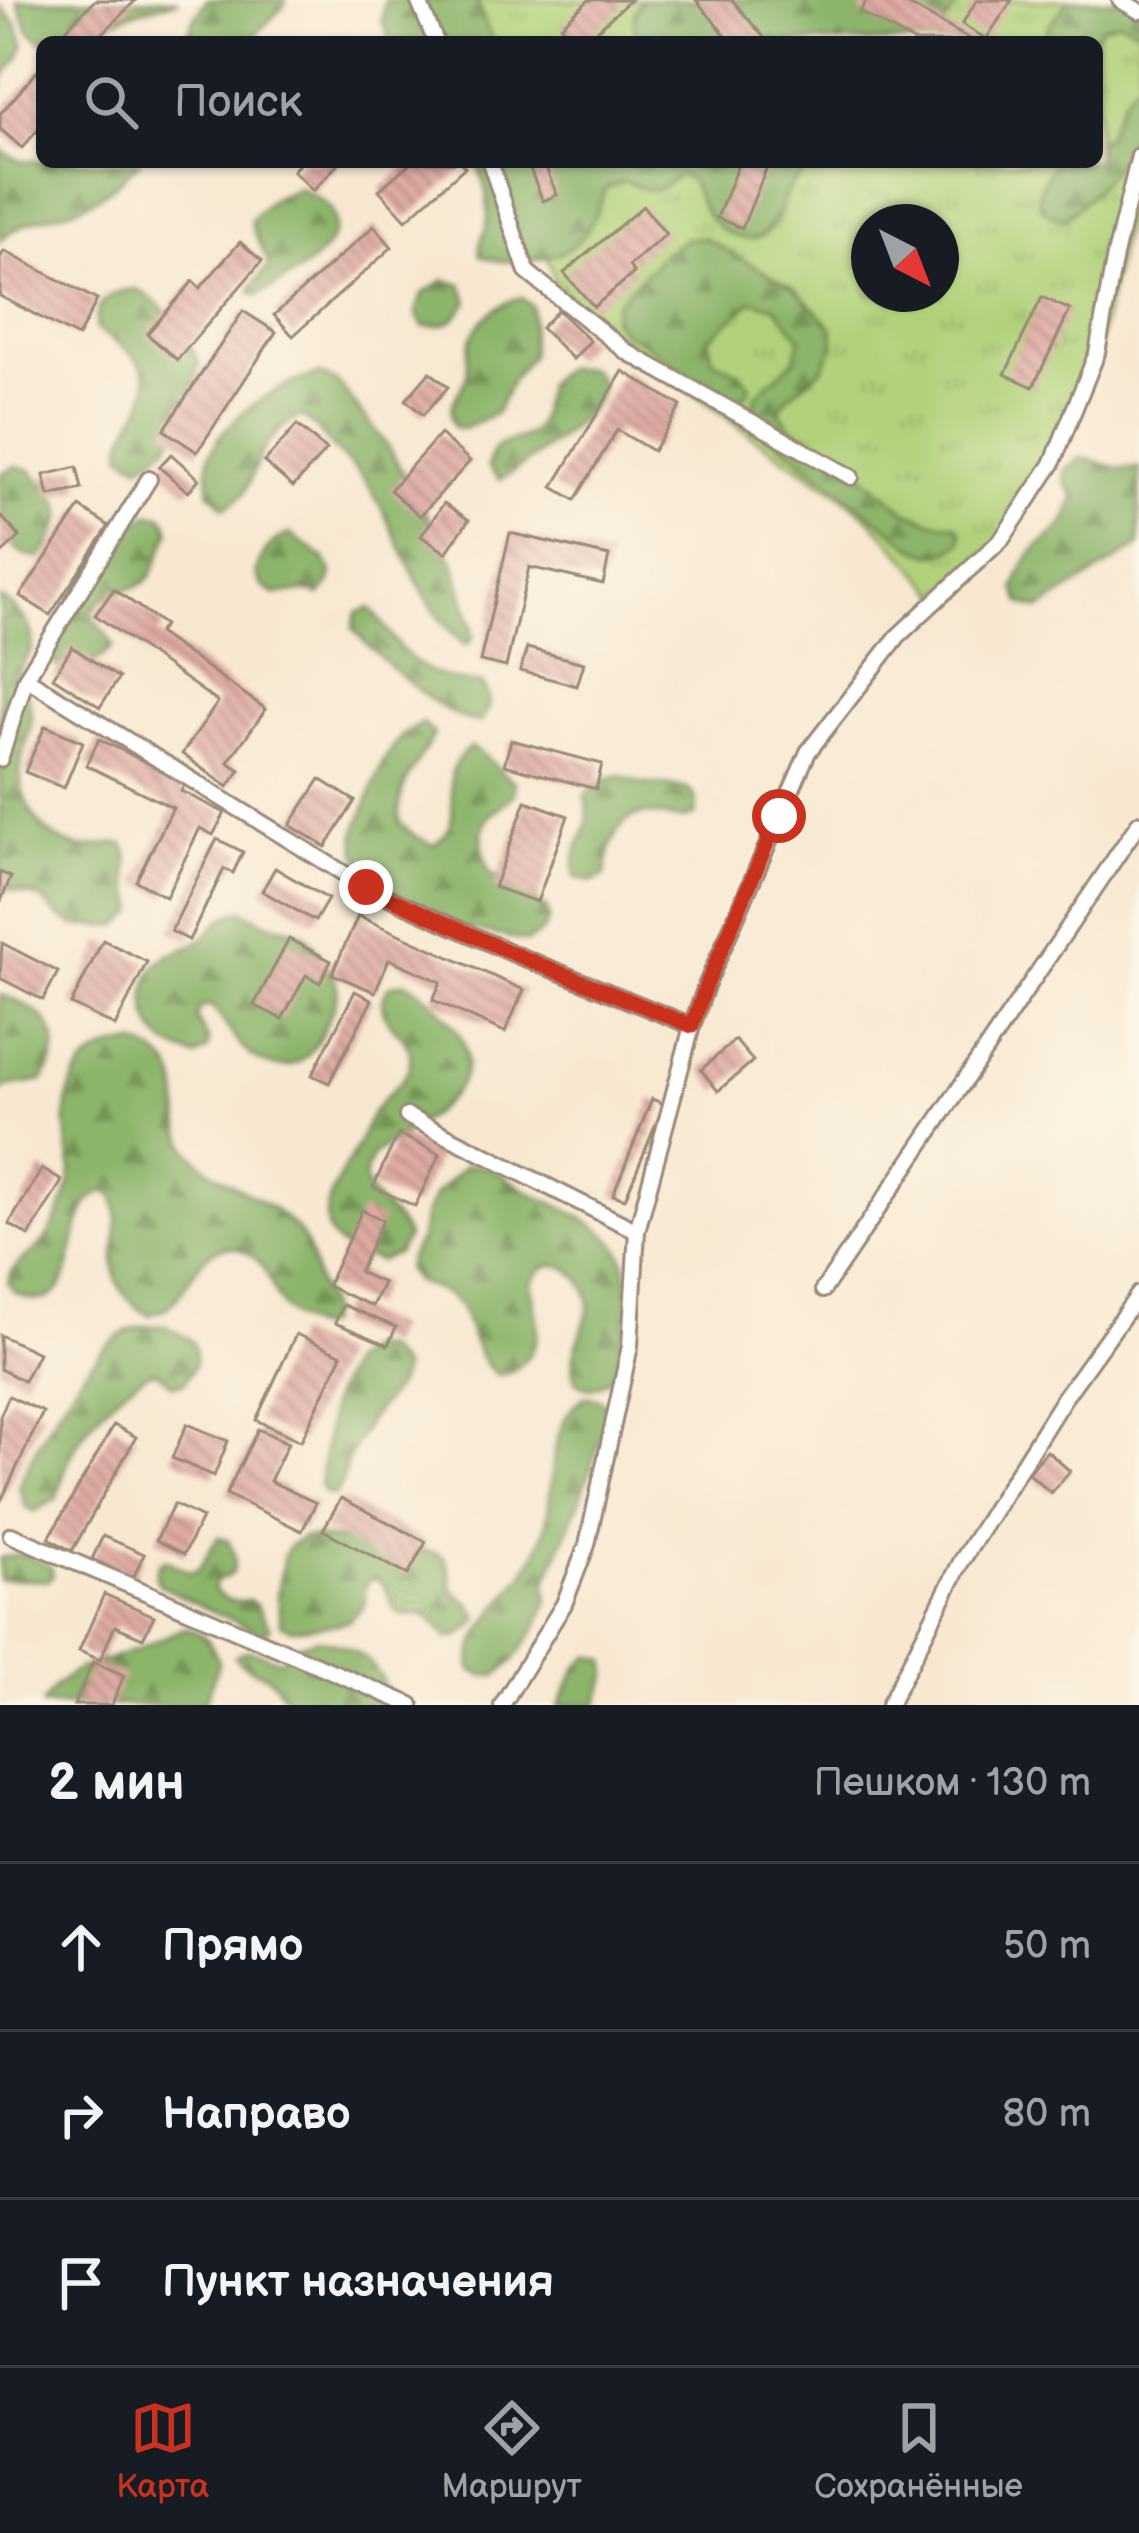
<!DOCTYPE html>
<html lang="ru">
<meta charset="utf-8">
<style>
body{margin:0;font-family:"Balsamiq Sans",sans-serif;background:#20242c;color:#f1f3f6}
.compass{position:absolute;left:851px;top:204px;width:108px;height:108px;border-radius:50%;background:#171b24;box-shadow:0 3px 9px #0004;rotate:138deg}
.stop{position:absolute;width:36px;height:36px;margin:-27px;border:9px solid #c8321e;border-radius:50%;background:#fff}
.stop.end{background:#c8321e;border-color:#fff;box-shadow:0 3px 12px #0008}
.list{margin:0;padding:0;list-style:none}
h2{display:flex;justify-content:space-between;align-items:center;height:156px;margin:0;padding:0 48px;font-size:51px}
h2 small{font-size:39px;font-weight:400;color:#9ea1a6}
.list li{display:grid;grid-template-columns:78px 1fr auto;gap:36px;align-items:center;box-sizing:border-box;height:168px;padding:0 48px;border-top:3px solid #363941}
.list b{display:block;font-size:45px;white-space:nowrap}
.list em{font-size:39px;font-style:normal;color:#9ea1a6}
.icon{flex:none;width:66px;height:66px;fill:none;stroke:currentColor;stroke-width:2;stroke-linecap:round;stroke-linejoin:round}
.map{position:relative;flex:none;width:1139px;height:1705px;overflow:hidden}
.search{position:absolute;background:#171b24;box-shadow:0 3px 9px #0004;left:36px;right:36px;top:36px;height:132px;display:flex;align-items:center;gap:30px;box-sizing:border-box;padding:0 42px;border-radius:18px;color:#9ea1a6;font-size:45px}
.sheet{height:660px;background:#171b24}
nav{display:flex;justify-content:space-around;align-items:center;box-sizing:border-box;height:168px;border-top:3px solid #363941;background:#171b24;font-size:33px;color:#9ea1a6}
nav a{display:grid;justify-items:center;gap:6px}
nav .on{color:#c8321e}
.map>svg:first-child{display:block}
.grass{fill:url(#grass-tufts);stroke:#767e4c;stroke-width:3;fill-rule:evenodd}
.forest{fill:url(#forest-firs);stroke:#646f44;stroke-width:3}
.building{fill:url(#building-back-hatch)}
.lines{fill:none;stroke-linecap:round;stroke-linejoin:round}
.lane-casing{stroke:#9a8978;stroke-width:20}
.lane{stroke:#fff;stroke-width:14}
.route{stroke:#c8321e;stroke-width:15}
</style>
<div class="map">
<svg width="1139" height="1705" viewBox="0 0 1139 1705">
<defs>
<pattern id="grass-tufts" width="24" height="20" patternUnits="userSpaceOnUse" patternTransform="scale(3)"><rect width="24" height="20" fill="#b1d27a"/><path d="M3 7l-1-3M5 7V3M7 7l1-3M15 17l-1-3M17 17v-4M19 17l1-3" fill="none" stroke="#99b469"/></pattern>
<pattern id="forest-firs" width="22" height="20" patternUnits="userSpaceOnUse" patternTransform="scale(3)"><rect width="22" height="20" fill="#8cb46a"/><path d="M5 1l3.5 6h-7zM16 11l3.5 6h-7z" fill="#749357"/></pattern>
<pattern id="building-back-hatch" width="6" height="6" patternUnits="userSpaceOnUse" patternTransform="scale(3)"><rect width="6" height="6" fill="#dfaaa4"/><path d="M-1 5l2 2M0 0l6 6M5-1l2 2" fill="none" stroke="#b68b85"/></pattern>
</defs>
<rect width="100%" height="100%" fill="#fcf5e5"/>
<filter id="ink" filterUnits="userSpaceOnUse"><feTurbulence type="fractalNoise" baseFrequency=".00833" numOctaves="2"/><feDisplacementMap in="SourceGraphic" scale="24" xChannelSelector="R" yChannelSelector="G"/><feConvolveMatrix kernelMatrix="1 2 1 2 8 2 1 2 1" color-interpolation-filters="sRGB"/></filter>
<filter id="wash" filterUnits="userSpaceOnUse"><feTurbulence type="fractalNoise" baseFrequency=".004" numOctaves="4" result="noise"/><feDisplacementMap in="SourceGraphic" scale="48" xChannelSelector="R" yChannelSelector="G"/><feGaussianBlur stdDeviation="2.7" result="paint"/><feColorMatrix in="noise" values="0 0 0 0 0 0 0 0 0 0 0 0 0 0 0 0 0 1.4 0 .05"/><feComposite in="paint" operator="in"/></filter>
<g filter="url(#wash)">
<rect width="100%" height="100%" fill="#f8e8d2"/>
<!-- grass -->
<path class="grass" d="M430,0H1139V156L1097,353L1052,464L1002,539L939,595L870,519L842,496L749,434L576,306L555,281L538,232L506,162H1097V42H451ZM869,222H941V294H869Z"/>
<!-- forest -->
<g class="forest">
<path d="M17,0H178C163,7 148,7 132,13C97,27 81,42 42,42L29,31Z"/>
<path d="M206,0H286L284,6L248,42H187L192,22Z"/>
<path d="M385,0H477L488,31L495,42H391L382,21Z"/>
<path d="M642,0H961L931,42H641C632,26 630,16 642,0Z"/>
<path d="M1069,0H1139V30L1119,21L1101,27L1093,42H1043L1049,25Z"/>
<path d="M0,6L16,22L24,46L19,57L4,76L0,95Z"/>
<path d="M1139,80C1139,92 1139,107 1138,118C1128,158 1094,193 1065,219C1025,212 1038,186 1056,162H1097V141L1106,138C1116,115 1120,97 1139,80Z"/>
<path d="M0,150L21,161L140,162C122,179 102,198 78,207C51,217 20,220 0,241Z"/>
<path d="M476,162H835C819,166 804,171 792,184C781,197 782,215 772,227C753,251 722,234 707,214C700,205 696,190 690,180L679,175L657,190L644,189L625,181L606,188C599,205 593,226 580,239C559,261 506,268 480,255C478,241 484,238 487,225C491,208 484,177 476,162Z"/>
<path d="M300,188C310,194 326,200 332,212C349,250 283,282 258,295L251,293L252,286L269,266C265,249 253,238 251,220L273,198Z"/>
<path d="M703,237L795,289L832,327L834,344L823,368L787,397L779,411L791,427L847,462L906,511L932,522L957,525L962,533L961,543C939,557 937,557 913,547L767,433L755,415L754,397L795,359L800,338L776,307L752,301L708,339L713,360L739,372L751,385L745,396L724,402L642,341L623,332L612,319L617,302L665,253L684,239Z"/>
<path d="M444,280L462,285L468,301C454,323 448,327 423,326L416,313L422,294Z"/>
<path d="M136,289C163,302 188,336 199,364C186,402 180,450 139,465L122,455C122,437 130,426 139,410C163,367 128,351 96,329C95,300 111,291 136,289Z"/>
<path d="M522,298L532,306L531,356L512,379L496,413L463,429L455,427C443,406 461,395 467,375C469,366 467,356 469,347C474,322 499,302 522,298Z"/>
<path d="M564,368H589C596,375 603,381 600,392C593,418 523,466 500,480L488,467C494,435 509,447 529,434C545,423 539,405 545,390C549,380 556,375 564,368Z"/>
<path d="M321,374L337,382L389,448L454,563L471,622L473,639L465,645C417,606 401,534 367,483C358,469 345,461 334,449C323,436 316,425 301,416C283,425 266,441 258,460C249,480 248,499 224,507L209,491C209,479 206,463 211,452C227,415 284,381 321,374Z"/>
<path d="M1081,458C1104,462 1115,471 1139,468V546L1040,609L1021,603L1015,588C1019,579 1022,567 1027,560C1046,532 1065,538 1074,497L1065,482V469Z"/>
<path d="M16,466L31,470L59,503L62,517L47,549L40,557C0,560 0,503 0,474Z"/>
<path d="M149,514L161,515L167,522L170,532C166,540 153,574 149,578C133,596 111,581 91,612C95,626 108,633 113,646C100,666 76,663 55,665L51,651C73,617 117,531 149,514Z"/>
<path d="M290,534L324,558L332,573L328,586L320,595L308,591L274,594L261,585L256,572C263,553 270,540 290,534Z"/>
<path d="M0,598C18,606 37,629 31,650C28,659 20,666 18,675C15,686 25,690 29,700C30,704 31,714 31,718C32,733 23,747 21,763C16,800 41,839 79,847C96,850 107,841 124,844C132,859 126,867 129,883C131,894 136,900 135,912L119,926H75L58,916L41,898L0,887Z"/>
<path d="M370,608C380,618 386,629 394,640C415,671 447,681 482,684C491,700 491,706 481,722C447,723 374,655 353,628L357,613Z"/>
<path d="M422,723L434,734C417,766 395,785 400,823L415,836L434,845C476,815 427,777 471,747C488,756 498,771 514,782V794L488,817L482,831L483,853L489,872L547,909L549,919L542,932L527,942L434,921L379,891L357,853L355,834L384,760L402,735Z"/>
<path d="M620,775C629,779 639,784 648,784C671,787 703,781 695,815C673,824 667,814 646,814C615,815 608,851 605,876L592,882L575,877C569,839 597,834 585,795L609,778Z"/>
<path d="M242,910C250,914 258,920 267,923C282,929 297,925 309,939C316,947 336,977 337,987C338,999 332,1011 327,1022C314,1052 296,1080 258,1060C236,1048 227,1022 210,1005L200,1008L197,1019L209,1041L207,1050L196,1057C184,1053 170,1048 161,1039C144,1021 140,987 155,967C167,951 190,950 204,937C222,921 217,918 242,910Z"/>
<path d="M405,982C425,992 441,1009 454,1027C499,1087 414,1124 374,1154C347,1195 392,1203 407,1237L397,1253L379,1261C367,1256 347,1252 337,1243C307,1217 347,1168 359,1142C365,1128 370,1115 381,1102C390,1091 405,1081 409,1067C420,1029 364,1026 389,986Z"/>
<path d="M0,995C44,1008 74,1037 42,1081L6,1087L0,1093Z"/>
<path d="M136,1044C207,1069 158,1122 197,1159C229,1190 277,1200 302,1237C312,1252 312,1266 317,1281C323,1298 333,1308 325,1325L314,1328C261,1310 281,1264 241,1250C200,1235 192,1290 166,1308C162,1311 155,1313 149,1315C88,1278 130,1243 113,1195L104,1191C94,1196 87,1201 83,1212C68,1245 74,1323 15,1293L8,1283C13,1261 31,1257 44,1241C53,1231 60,1212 65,1199C77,1169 67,1155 66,1126C65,1077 86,1047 136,1044Z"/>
<path d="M466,1165C500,1165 504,1180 533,1194C559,1207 592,1219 613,1241C641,1271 624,1341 613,1376C602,1384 592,1393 579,1383C559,1367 590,1325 589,1302C588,1283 564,1256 543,1268C539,1271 534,1279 531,1283C534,1314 547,1336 524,1361C515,1370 510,1373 497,1375L487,1366L479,1354L460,1307L448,1295L415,1281L406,1270L408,1259L420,1239L425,1214L436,1194Z"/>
<path d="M144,1326H166L191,1340L195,1348V1364L185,1382L173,1385L160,1373L151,1371C116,1391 83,1425 68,1462C63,1474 61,1487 56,1499L34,1512L26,1507L19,1487C33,1446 87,1352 126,1332C132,1329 138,1328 144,1326Z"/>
<path d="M369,1347L385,1350L402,1369L398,1384L368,1421L347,1461L341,1485L334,1496L324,1493L320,1485L331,1402L349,1362Z"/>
<path d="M585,1397C598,1397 604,1399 609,1411L581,1498L546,1583L548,1600L542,1615L535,1631L513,1661L497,1676L482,1675L471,1670C467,1635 507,1599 525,1572C531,1562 537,1550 542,1538C557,1498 543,1422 585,1397Z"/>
<path d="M218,1537L228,1540C238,1557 239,1576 216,1581L213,1589C224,1600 233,1604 249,1600L257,1606L270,1628L265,1634C251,1628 162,1590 158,1582C153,1574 156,1572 159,1563L166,1560L189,1572L198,1570Z"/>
<path d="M315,1537L433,1552L444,1557L449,1568L452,1590L470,1604L479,1618C471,1629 461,1639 447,1638C432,1620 428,1609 403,1616C386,1608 393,1590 376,1578L368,1581L364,1589L365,1604L350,1620L337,1624L291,1629L281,1624L277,1596L284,1555L289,1546L302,1538Z"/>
<path d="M23,1554L51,1567L53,1575L49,1580C32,1581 16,1577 0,1580V1558Z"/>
<path d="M185,1628C208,1634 210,1642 219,1662L204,1705H42C63,1667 93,1665 131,1652C149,1645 167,1635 185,1628Z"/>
<path d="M318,1639C358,1647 382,1664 391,1705H323L319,1699C308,1699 299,1703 289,1699C280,1694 277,1684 268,1677C257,1669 244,1669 235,1657C249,1643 264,1657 281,1660L297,1645Z"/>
<path d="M590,1656L606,1660L608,1674L597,1705H559L577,1668Z"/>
</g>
<g id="blocks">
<!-- building -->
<g class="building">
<path d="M95,0H136L94,42H71L62,33Z"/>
<path d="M589,0H630L584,42H576L561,26Z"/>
<path d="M696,0H732L768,42H731Z"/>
<path d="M867,0H900L975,42H914L860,12Z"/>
<path d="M977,0H1012L986,39L962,24Z"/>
<path d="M42,66V125L22,148L0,129V114Z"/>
<path d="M301,162H340L313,191L293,171Z"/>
<path d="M411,162H460L465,167L406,220L379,190Z"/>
<path d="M739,162H769L742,228L717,218Z"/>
<path d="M544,163L557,195L543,201L530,169Z"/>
<path d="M643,206L666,234L629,266L634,273L594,307L564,273Z"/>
<path d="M374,226L392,247L293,336L274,315Z"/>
<path d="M240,242L262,261L177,360L147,334L193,281L200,288Z"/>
<path d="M4,251L97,300L78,337L0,296V258Z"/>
<path d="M1042,297L1070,310L1033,387L1005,374Z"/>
<path d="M558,310L590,341L573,359L541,328Z"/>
<path d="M243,311L276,332L197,452L164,430Z"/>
<path d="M623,371L681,406L653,451L617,430L575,500L553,487Z"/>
<path d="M430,372L448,387L423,415L406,400Z"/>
<path d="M297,425L326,450L293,487L264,462Z"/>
<path d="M440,434L470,461L420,516L390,490Z"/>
<path d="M171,454L199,479L188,492L159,467Z"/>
<path d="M77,467L82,489L49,496L44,475Z"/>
<path d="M444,503L469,520L446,553L421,536Z"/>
<path d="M80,507L109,526L50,615L20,596Z"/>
<path d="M0,515L20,537L0,555Z"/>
<path d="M510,533L609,556L603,584L529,567L506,667L480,661Z"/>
<path d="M114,589L164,625L158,633L266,709L228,762L240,770L228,787L182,754L218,702L95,615Z"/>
<path d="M72,647L119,678L100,707L53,677Z"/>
<path d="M527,648L584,663L577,686L520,671Z"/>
<path d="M45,726L83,742L64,788L25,772Z"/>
<path d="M99,739L186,782L181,791L225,813L213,835L200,828L166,897L136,881L173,808L86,765Z"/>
<path d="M511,740L602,764L596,789L504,765Z"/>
<path d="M320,779L355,801L326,847L290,825Z"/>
<path d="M526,801L568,816L537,902L494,887Z"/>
<path d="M217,839L243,852L233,873L224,869L189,940L171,931Z"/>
<path d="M275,868L328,899L315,921L262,891Z"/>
<path d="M0,872L11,877L0,903Z"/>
<path d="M358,916L524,990L505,1032L433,1000L441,982L389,959L375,992L332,974Z"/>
<path d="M289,939L331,961L320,983L306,975L282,1019L254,1005Z"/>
<path d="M103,940L147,962L115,1026L71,1004Z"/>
<path d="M2,943L58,972L43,1000L0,978Z"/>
<path d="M355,991L372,1000L329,1083L312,1075Z"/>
<path d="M735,1040L753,1061L718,1091L701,1070Z"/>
<path d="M652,1099L664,1104L625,1199L613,1195Z"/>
<path d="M398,1134L440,1154L415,1206L373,1187Z"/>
<path d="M42,1169L62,1181L29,1236L9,1224Z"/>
<path d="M362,1210L383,1220L359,1272L383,1283L372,1306L327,1286Z"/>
<path d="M343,1305L396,1327L388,1345L335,1323Z"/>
<path d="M296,1334L342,1355L301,1441L256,1420Z"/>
<path d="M0,1335L38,1353L24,1381L0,1369Z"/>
<path d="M9,1396L43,1412L0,1503V1416Z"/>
<path d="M187,1424L228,1441L214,1476L172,1458Z"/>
<path d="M114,1425L136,1437L72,1551L49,1538Z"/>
<path d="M258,1429L288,1443L270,1481L316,1503L302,1531L226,1494Z"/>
<path d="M1047,1451L1070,1471L1051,1493L1028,1473Z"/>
<path d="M341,1498L426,1542L408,1575L323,1530Z"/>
<path d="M174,1504L202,1518L184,1554L156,1540Z"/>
<path d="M103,1536L144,1554L133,1578L92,1559Z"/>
<path d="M104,1594L154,1616L143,1638L115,1626L100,1660L79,1651Z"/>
<path d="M93,1662L124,1675L112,1705H74Z"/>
</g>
</g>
</g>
<g filter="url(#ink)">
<use href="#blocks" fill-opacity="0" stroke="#9a8978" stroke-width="3"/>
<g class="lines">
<!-- lane casing -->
<g class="lane-casing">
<g id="lane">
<path d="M418,0L436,42"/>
<path d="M1120,0L1139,11"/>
<path d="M490,162L527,272L627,352L851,477"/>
<path d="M149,479L26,678L366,887L514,954L692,1026L706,986L808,752L898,636L1002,539L1052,464L1097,353L1115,255L1139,156"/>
<path d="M0,759L26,678"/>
<path d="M407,1116L637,1231"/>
<path d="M823,1290L1139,823"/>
<path d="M11,1535L411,1705"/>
<path d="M502,1705L564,1604L587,1545L630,1346L637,1231L692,1026"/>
<path d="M889,1705L961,1562L1064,1398L1139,1294"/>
</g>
</g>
<!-- lane -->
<use href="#lane" class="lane"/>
</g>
</g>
<g class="lines" filter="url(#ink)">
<!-- route -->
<path class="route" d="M366,887L514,954L692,1026L706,986L779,816"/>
</g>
</svg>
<svg class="compass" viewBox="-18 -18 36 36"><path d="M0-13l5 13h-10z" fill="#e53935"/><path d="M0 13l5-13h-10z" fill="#9ea1a6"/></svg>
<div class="stop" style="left:779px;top:816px"></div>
<div class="stop end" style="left:366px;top:887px"></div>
<div class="search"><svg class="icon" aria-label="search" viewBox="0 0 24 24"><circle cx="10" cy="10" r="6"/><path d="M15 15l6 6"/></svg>Поиск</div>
</div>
<section class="sheet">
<h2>2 мин<small>Пешком · 130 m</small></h2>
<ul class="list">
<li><svg class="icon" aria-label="ahead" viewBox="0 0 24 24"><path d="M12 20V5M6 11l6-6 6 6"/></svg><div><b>Прямо</b></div><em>50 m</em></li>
<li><svg class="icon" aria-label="right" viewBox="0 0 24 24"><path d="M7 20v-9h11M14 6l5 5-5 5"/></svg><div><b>Направо</b></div><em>80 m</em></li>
<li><svg class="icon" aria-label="arrive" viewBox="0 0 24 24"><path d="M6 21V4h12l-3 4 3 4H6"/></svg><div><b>Пункт назначения</b></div></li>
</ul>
</section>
<nav>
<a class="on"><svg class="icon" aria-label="map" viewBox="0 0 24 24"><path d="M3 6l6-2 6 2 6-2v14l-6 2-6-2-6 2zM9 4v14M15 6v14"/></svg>Карта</a>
<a><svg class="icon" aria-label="directions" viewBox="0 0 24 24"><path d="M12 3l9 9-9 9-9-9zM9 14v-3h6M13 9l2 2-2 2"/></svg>Маршрут</a>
<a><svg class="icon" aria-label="saved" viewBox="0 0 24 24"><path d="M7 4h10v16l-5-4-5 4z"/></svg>Сохранённые</a>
</nav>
